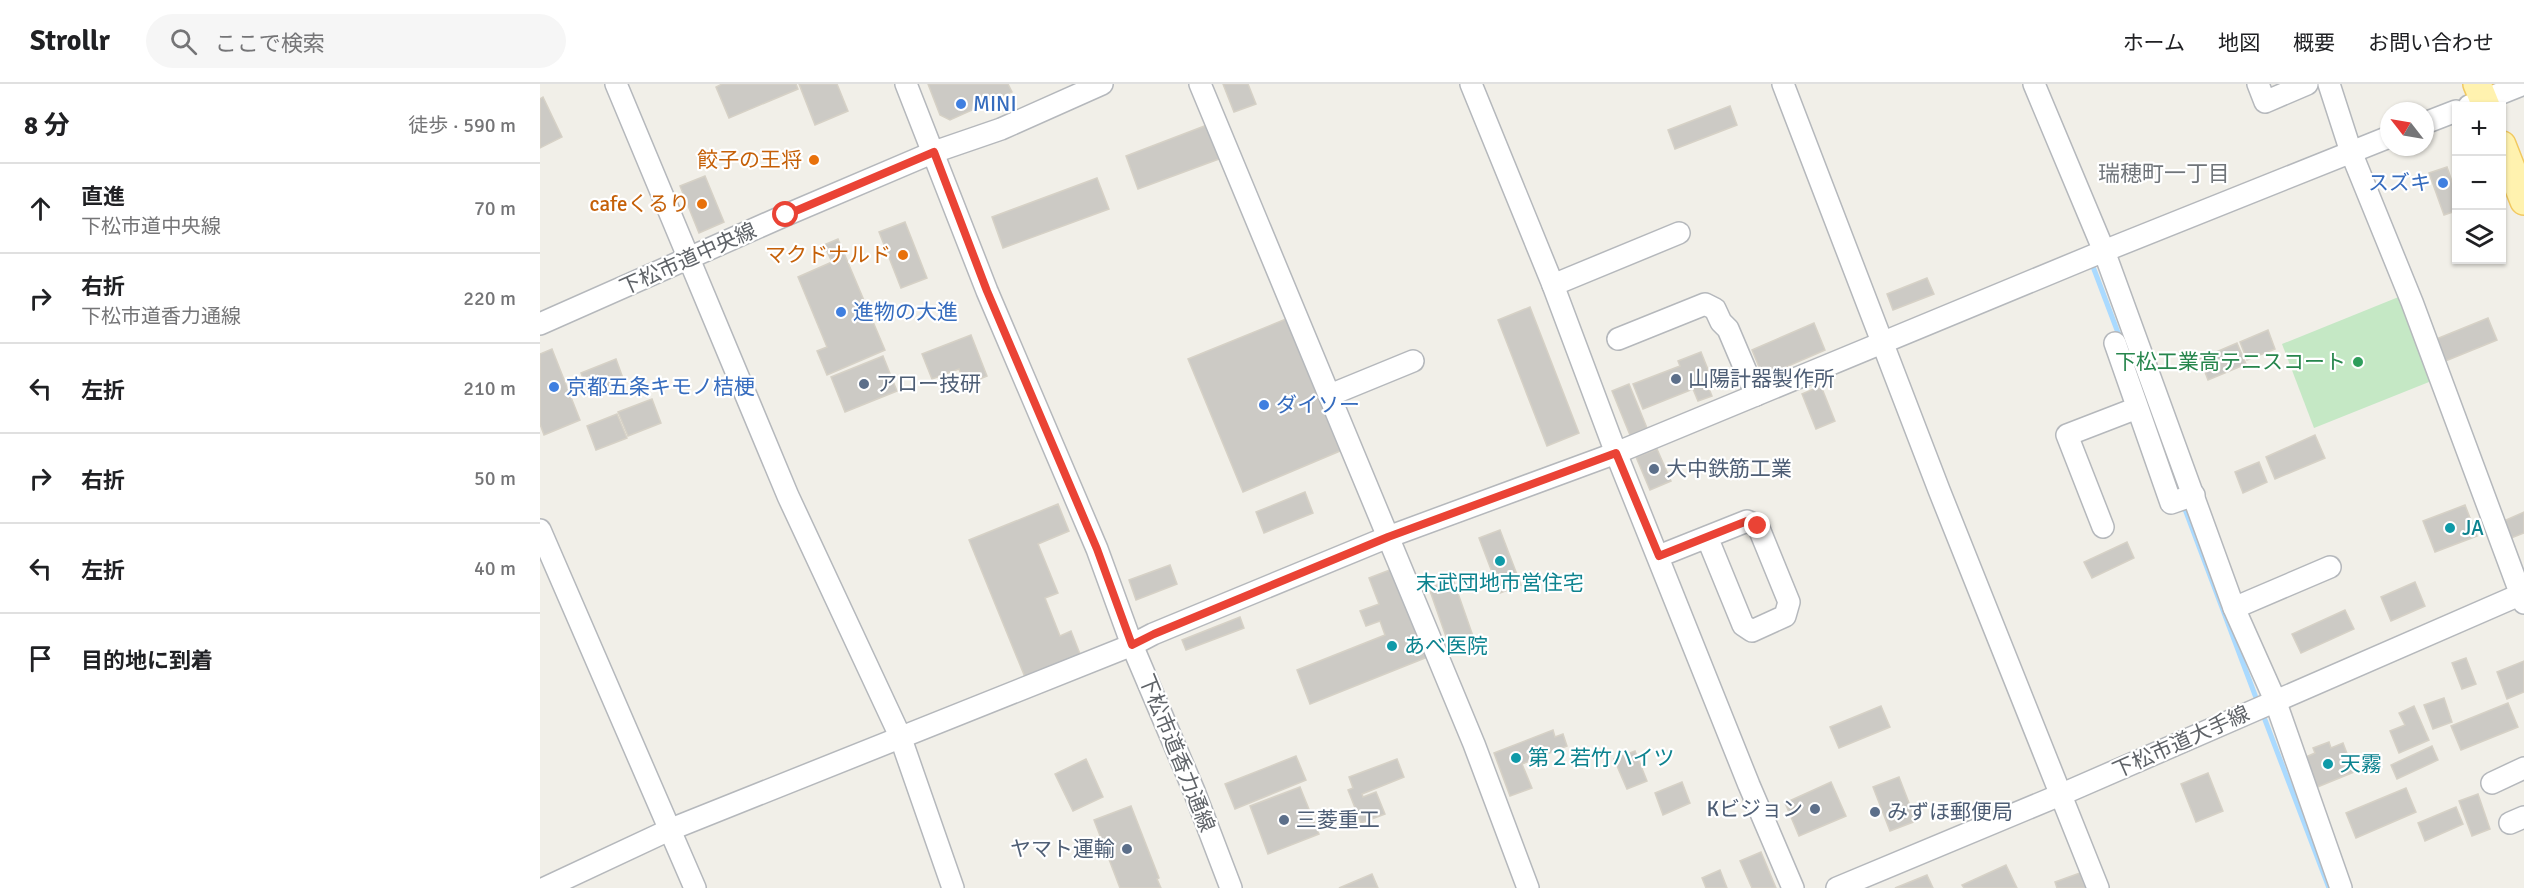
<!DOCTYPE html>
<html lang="ja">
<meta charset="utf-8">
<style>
body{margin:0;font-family:Signika,"Noto Sans JP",sans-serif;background:#f6f6f6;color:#202124}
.controls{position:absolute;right:18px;top:18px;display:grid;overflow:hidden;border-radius:0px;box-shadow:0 2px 4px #0004}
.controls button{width:54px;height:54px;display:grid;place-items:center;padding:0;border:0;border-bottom:2px solid #e0e0e0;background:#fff;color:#202124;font:30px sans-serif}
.compass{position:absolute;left:1840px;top:18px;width:54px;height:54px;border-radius:50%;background:#fff;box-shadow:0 2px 4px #0004;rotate:301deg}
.stop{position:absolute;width:18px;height:18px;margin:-14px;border:4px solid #ea4335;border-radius:50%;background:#fff}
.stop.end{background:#ea4335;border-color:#fff;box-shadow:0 2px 6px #0008}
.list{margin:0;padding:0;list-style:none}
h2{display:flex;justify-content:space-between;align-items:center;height:78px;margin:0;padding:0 24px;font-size:26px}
h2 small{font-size:20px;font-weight:400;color:#757577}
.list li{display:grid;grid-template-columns:39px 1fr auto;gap:18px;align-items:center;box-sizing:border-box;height:90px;padding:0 24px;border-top:2px solid #e0e0e0}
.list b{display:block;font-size:22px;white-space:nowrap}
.list p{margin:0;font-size:20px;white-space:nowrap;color:#757577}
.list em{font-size:20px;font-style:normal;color:#757577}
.icon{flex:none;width:33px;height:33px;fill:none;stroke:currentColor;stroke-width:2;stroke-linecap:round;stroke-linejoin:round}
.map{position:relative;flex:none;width:1984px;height:804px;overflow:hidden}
header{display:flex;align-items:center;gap:36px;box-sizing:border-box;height:84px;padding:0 30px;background:#fff;border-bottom:2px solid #e0e0e0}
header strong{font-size:28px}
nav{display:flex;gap:33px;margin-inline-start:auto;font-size:21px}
.search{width:420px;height:54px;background:#f6f6f6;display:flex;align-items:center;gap:15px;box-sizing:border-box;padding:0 21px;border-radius:33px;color:#757577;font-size:22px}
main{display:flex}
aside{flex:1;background:#fff}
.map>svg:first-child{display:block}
.green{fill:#c5e8c5}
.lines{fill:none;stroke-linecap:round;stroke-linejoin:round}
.stream{stroke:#aadaff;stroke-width:5}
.building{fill:#cccac5;stroke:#d6d1c6;stroke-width:1.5}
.minor-casing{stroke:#b5b8bc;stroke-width:24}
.major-casing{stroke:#f2c960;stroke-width:30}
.minor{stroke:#fff;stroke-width:21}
.major{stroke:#fff2af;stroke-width:27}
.route{stroke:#ea4335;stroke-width:8}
.shop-dot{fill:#3f7fe0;stroke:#fff;stroke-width:2}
.food-dot{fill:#e8710a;stroke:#fff;stroke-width:2}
.leisure-dot{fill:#2e9e5b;stroke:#fff;stroke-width:2}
.service-dot{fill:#5c6f8a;stroke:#fff;stroke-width:2}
.culture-dot{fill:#0f9aa8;stroke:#fff;stroke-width:2}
.labels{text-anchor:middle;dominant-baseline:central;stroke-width:4.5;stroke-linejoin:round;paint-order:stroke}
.shop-label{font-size:21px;fill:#366cbe;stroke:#fff;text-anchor:start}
.food-label{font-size:21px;fill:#c56008;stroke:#fff;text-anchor:end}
.street-label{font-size:21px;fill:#5f6368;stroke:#fff}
.leisure-label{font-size:21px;fill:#27864d;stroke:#fff;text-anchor:end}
.service-label{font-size:21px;fill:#4e5e75;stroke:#fff;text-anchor:start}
.culture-label{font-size:21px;fill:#0d838f;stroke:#fff;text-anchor:start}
.neighbourhood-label{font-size:22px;fill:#70757a;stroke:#fff}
</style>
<header>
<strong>Strollr</strong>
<div class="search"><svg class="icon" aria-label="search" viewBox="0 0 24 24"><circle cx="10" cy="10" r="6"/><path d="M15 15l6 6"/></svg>ここで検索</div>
<nav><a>ホーム</a><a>地図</a><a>概要</a><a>お問い合わせ</a></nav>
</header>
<main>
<aside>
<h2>8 分<small>徒歩 · 590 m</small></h2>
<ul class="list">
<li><svg class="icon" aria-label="ahead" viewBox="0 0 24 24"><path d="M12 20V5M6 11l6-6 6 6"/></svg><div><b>直進</b><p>下松市道中央線</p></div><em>70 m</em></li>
<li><svg class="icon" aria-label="right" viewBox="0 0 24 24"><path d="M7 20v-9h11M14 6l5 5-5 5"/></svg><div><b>右折</b><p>下松市道香力通線</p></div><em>220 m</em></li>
<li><svg class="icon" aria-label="left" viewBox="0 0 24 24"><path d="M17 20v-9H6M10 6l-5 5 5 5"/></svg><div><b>左折</b></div><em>210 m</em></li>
<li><svg class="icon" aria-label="right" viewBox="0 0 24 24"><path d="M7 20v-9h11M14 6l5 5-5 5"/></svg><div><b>右折</b></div><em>50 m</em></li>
<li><svg class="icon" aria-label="left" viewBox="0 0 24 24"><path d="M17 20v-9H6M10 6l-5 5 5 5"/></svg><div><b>左折</b></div><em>40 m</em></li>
<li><svg class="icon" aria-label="arrive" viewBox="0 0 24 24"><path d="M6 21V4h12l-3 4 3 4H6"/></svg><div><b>目的地に到着</b></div></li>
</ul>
</aside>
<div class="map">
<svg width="1984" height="804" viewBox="0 0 1984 804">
<rect width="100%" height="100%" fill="#f1efe8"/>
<!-- green -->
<path class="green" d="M1861,212L1894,296L1774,344L1742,260Z"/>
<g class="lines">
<!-- stream -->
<g class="stream">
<path d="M1552,180L1580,254"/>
<path d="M1643,420L1718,619"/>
<path d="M1722,628L1789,804"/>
</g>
</g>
<!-- building -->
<g class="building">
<path d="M182,0H256L258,5L189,34L176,3Z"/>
<path d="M259,0H297L308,27L275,41Z"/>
<path d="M388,0H468L472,8L410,36L400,31Z"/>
<path d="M683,0H708L716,20L694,28Z"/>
<path d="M3,13L22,53L0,64V15Z"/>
<path d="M1190,22L1197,41L1135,65L1128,46Z"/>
<path d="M667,41L679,75L598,105L586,72Z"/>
<path d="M1907,83L1916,109V127L1904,131L1889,89Z"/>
<path d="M165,92L184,138L159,149L140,102Z"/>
<path d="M557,94L569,125L463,164L452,133Z"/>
<path d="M365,138L387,194L361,204L339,148Z"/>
<path d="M298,155L345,266L287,291L277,267L287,263L258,193L292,178L284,161Z"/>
<path d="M1387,194L1394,210L1353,226L1347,210Z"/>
<path d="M990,223L1039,349L1007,362L958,236Z"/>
<path d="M1948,234L1957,256L1903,278L1894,256Z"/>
<path d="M746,235L800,367L703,408L648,275Z"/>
<path d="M1274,239L1285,266L1223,293L1212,266Z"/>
<path d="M1728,246L1735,265L1707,276L1700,258Z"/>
<path d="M431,251L447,292L425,301L419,285L392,295L382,270Z"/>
<path d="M1697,259L1706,280L1668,296L1660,275Z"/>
<path d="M12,265L40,336L4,351L0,340V270Z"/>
<path d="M1161,268L1169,288L1163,290L1172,312L1158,317L1153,305L1103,325L1093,300L1140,282L1138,277Z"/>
<path d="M343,272L357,307L305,328L291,293Z"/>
<path d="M76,275L84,297L49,310L41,289Z"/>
<path d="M1089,300L1107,344L1090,351L1072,307Z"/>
<path d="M1281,302L1295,337L1276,345L1262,310Z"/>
<path d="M112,315L121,339L88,352L78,328Z"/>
<path d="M77,330L87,354L56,366L47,342Z"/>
<path d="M1775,351L1785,374L1735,395L1726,373Z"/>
<path d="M1117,365L1131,397L1110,406L1096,373Z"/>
<path d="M1719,378L1727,398L1703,409L1695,388Z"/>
<path d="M765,408L773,429L724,449L716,428Z"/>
<path d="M518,420L529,447L498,460L518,509L505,514L520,552L531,547L542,575L487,598L429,456Z"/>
<path d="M1925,421L1937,452L1895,468L1883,437Z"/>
<path d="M1984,428V449L1971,454L1964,437Z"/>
<path d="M960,446L981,501L960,509L939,454Z"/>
<path d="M1587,458L1594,474L1552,494L1544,478Z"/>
<path d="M630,481L637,500L596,516L589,496Z"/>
<path d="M855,484L890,572L770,620L757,586L845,551L840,537L826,542L820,527L839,520L829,494Z"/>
<path d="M913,495L934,555L910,564L889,504Z"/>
<path d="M1875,498L1885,522L1851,537L1841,513Z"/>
<path d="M1805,526L1814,545L1761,569L1752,550Z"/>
<path d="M700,533L704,544L646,566L642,556Z"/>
<path d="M1926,574L1936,600L1922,605L1912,579Z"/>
<path d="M1984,577V608L1967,615L1957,588Z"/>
<path d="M1904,614L1912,638L1893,645L1884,621Z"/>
<path d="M1968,619L1978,643L1921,666L1911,642Z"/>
<path d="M1341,622L1350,643L1299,664L1290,643Z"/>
<path d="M1874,622L1889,656L1859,669L1850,647L1865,641L1859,629Z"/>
<path d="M1013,646L1015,653L1023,650L1027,662L982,680L992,704L970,712L954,669Z"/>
<path d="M1789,658L1791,664L1803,659L1814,688L1775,704L1761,682L1768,679L1766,673L1775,669L1773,664Z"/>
<path d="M1892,662L1898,676L1857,695L1851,681Z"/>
<path d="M1095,667L1107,697L1087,705L1074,675Z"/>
<path d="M756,672L766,696L695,725L685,700Z"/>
<path d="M546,675L563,713L533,727L515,690Z"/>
<path d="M857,675L864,693L822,710L823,713L836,708L845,730L821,739L808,706L813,704L809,693Z"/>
<path d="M1668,689L1683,727L1656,738L1641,700Z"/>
<path d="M1359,693L1376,737L1350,747L1333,703Z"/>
<path d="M1142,698L1150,719L1123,731L1115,709Z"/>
<path d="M1291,698L1306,732L1259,752L1245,719Z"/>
<path d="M760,703L779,750L728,770L710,722Z"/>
<path d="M1866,704L1876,728L1816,754L1806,729Z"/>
<path d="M1938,710L1950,745L1932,752L1919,717Z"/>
<path d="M591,722L619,794L617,795L621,804H580L554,736Z"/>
<path d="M1916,723L1923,740L1885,757L1878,739Z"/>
<path d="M1221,768L1236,804H1212L1200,777Z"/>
<path d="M1466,781L1477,804H1424L1422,801Z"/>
<path d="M1180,786L1187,804H1166L1162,794Z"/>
<path d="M1540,789L1544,800L1551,797L1554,804H1517L1515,798Z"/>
<path d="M832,790L838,804H799Z"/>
<path d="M1387,791L1393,804H1355Z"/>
</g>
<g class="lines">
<!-- minor casing -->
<g class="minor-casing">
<g id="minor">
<path d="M76,0L248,412L360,652L413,804"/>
<path d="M366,0L447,207L557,465L592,561L654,707L691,804"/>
<path d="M660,0L934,660L988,804"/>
<path d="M931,0L1013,201L1076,369L1209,701L1253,804"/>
<path d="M1243,0L1399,406L1558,804"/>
<path d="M1494,0L1564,167L1694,524L1735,616L1801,804"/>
<path d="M1718,0L1725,18L1767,0"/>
<path d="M1789,0L1811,68L1872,218L1984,519"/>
<path d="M1929,22L1984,0"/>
<path d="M1885,39L1916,27"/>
<path d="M1013,201L1139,149"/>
<path d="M0,240L246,131L394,68L461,45L562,0"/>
<path d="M1078,255L1165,220L1175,225L1181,238L1188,245L1216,311"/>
<path d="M1575,259L1631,419L1654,411"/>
<path d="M790,311L873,277"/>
<path d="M1563,443L1527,351L1597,324"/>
<path d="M0,446L155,804"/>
<path d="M1119,472L1207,437L1218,442L1249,518L1245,532L1212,547L1203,541L1167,453"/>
<path d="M1694,524L1790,483"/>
<path d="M1952,699L1984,684"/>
<path d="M1970,739L1984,733"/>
<path d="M5,804L129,746L592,561L613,550L848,453L1076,369L1564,167L1849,53"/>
<path d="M1297,804L1520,711L1984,509"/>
</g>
</g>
<!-- major casing -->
<g class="major-casing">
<g id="major">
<path d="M1937,0L1946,22"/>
<path d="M1962,61L1984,117"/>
</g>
</g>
<!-- minor -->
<use href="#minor" class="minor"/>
<!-- major -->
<use href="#major" class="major"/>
</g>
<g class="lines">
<!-- route -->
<path class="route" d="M246,131L394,68L447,207L557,465L592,561L614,550L848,453L1076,369L1119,472L1207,437L1218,442"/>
</g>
<!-- markers -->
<g class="shop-dot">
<circle cx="421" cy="20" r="6"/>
<circle cx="1903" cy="99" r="6"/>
<circle cx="301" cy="228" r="6"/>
<circle cx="14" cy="303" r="6"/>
<circle cx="724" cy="321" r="6"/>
</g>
<g class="food-dot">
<circle cx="274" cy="76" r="6"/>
<circle cx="162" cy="120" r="6"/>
<circle cx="363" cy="171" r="6"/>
</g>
<circle class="leisure-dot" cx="1818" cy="278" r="6"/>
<g class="service-dot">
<circle cx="1136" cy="295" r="6"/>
<circle cx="324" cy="300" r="6"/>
<circle cx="1114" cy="385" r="6"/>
<circle cx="1275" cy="725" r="6"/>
<circle cx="1335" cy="728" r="6"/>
<circle cx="744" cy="736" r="6"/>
<circle cx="587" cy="765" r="6"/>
</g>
<g class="culture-dot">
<circle cx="1910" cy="444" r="6"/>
<circle cx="960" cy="477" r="6"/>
<circle cx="852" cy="562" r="6"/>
<circle cx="976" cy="674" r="6"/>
<circle cx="1788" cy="680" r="6"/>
</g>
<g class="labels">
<!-- shop labels -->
<g class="shop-label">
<text x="433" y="20">MINI</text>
<text x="1891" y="99" text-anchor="end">スズキ</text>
<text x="313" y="228">進物の大進</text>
<text x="26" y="303">京都五条キモノ桔梗</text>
<text x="736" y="321">ダイソー</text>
</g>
<!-- food labels -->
<g class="food-label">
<text x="262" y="76">餃子の王将</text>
<text x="150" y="120">cafeくるり</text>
<text x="351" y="171">マクドナルド</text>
</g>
<!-- street labels -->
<g class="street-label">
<text transform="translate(148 175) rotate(-24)">下松市道中央線</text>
<text transform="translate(1641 658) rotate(-24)">下松市道大手線</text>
<text transform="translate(637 669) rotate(68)">下松市道香力通線</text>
</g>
<!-- leisure labels -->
<g class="leisure-label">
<text x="1806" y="278">下松工業高テニスコート</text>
</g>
<!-- service labels -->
<g class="service-label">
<text x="1148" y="295">山陽計器製作所</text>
<text x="336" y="300">アロー技研</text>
<text x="1126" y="385">大中鉄筋工業</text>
<text x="1263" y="725" text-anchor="end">Kビジョン</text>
<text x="1347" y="728">みずほ郵便局</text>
<text x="756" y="736">三菱重工</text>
<text x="575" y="765" text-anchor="end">ヤマト運輸</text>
</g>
<!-- culture labels -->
<g class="culture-label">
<text x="1922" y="444">JA</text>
<text x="960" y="499" text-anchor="middle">末武団地市営住宅</text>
<text x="864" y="562">あべ医院</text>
<text x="988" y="674">第２若竹ハイツ</text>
<text x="1800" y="680">天霧</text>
</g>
<!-- neighbourhood labels -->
<g class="neighbourhood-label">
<text x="1624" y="89">瑞穂町一丁目</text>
</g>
</g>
</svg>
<div class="controls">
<button>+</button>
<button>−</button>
<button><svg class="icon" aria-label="layers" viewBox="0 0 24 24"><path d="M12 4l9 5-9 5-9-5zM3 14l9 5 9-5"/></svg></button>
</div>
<svg class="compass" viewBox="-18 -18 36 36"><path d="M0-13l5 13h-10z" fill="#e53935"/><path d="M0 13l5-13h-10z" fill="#757577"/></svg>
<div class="stop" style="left:246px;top:131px"></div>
<div class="stop end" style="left:1218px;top:442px"></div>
</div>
</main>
